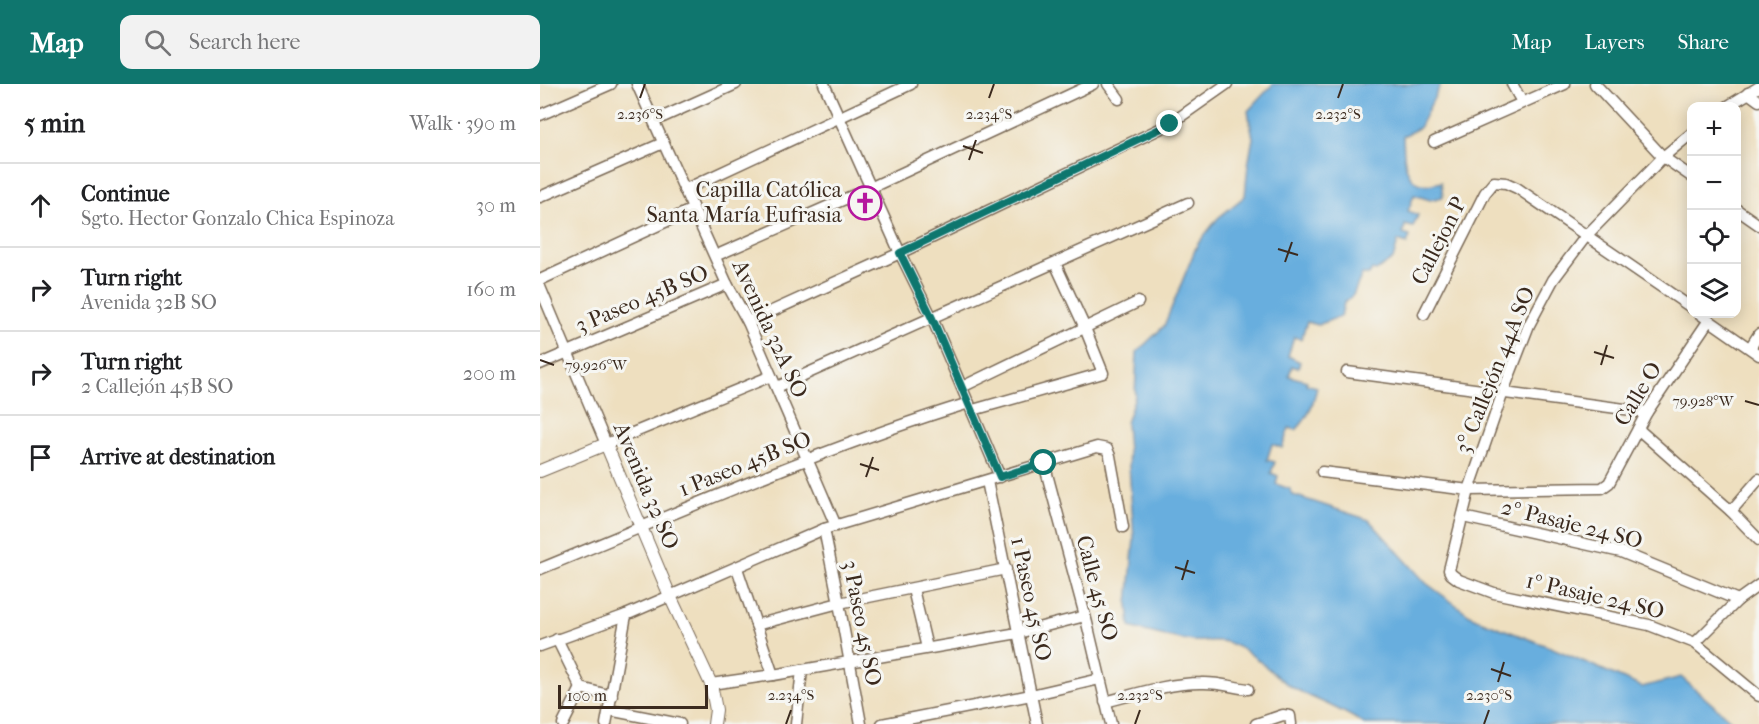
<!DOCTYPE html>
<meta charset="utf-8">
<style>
body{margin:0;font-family:"IM FELL French Canon",serif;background:#f2f2f2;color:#202124}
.controls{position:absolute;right:18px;top:18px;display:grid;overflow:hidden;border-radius:12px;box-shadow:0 3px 15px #0003}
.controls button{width:54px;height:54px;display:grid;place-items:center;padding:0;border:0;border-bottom:2px solid #e0e0e0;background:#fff;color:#202124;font:30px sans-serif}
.scale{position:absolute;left:18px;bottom:15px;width:150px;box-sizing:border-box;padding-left:6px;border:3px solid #3b2a1e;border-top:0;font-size:16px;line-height:21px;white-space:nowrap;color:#3b2a1e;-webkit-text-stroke:4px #f6f6f2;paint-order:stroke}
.stop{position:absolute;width:18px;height:18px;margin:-14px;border:4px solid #0f766e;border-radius:50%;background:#fff}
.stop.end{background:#0f766e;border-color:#fff;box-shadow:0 2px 6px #0008}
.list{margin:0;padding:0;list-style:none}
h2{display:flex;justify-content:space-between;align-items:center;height:78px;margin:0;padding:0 24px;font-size:26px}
h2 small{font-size:20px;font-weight:400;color:#757577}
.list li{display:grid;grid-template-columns:39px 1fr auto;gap:18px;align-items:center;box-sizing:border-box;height:84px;padding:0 24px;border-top:2px solid #e0e0e0}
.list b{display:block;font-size:22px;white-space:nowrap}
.list p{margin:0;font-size:20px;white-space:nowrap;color:#757577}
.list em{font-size:20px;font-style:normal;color:#757577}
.icon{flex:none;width:33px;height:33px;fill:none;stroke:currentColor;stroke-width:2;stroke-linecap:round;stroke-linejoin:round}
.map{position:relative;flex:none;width:1219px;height:640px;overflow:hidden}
header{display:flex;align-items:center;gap:36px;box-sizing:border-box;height:84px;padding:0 30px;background:#0f766e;color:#fff}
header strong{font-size:28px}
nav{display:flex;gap:33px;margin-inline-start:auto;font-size:21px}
.search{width:420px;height:54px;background:#f2f2f2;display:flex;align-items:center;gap:15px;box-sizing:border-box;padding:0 21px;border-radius:12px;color:#757577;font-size:22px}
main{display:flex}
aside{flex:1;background:#fff}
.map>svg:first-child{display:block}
.water{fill:#67aede;stroke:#516c7e;stroke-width:1.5}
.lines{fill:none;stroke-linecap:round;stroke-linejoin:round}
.minor-casing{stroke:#7a6956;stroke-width:13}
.tertiary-casing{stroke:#7a6956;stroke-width:14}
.minor{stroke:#fff;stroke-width:10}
.tertiary{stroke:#fff;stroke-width:12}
.route{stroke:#0f766e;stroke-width:8}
.ticks{fill:none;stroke:#3b2a1e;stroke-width:2}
.labels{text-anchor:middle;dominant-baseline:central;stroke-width:6;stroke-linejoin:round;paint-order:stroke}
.poi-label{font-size:22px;fill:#3b2a1e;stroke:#f6f6f2;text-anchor:end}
.street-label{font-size:22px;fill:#3b2a1e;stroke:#f6f6f2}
.ticks-label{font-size:15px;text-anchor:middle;fill:#3b2a1e;stroke:#f6f6f2;stroke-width:6;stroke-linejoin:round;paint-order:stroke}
</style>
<header>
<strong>Map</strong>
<div class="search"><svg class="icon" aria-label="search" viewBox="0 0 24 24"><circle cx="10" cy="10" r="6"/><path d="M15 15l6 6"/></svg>Search here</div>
<nav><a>Map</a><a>Layers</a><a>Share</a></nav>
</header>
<main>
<aside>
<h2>5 min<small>Walk · 390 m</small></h2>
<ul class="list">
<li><svg class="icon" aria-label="ahead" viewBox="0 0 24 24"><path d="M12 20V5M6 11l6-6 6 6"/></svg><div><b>Continue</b><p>Sgto. Hector Gonzalo Chica Espinoza</p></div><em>30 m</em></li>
<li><svg class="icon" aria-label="right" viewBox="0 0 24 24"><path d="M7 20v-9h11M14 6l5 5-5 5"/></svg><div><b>Turn right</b><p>Avenida 32B SO</p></div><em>160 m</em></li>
<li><svg class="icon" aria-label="right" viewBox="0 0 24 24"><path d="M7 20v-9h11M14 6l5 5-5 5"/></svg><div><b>Turn right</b><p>2 Callejón 45B SO</p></div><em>200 m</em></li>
<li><svg class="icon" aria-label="arrive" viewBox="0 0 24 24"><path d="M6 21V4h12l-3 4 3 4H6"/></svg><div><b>Arrive at destination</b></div></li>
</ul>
</aside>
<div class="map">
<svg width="1219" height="640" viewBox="0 0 1219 640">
<rect width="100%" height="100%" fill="#f6f6f2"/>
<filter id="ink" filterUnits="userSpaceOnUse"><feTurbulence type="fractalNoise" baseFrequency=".0167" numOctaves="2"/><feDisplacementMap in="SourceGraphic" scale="12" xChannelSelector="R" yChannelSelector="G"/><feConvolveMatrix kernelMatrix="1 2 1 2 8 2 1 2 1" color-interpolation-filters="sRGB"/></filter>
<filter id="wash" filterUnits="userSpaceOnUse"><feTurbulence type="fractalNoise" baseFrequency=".008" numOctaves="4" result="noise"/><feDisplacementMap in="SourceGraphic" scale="24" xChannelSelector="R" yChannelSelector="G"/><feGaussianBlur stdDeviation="1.35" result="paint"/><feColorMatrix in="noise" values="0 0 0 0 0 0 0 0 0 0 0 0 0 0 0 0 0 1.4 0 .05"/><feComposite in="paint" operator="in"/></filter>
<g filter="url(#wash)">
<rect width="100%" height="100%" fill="#eedfbf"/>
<!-- water -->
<path class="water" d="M733,0H901L879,44L863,52C864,70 862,98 886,101C890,101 897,99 901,98L903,113L890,116L874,111L868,127L878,131L873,143L865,141L863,150L870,152L867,160L858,157L853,175L836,187L832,186L829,191L822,190L813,211L804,219L801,232L778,241L767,238L761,255L754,253L748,272L760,278L758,284L752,282L749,292L767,297L766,300L777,303C773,321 769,333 756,346L749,344L742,364L732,360L727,376L735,378L731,389L738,392L736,400L750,405L753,411L829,436L886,499L934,534L1015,565L1102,603L1141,593L1195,640H824C801,624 774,616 750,602C726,586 716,568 686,558C676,555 664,558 653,557C632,554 611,549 590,543L588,520L594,455L586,339L595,312L597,268L624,242L657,161L678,134L705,112L708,81L713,54L708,27Z"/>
</g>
<g filter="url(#ink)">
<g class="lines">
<!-- minor casing -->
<g class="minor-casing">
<g id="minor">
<path d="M97,0L187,200L208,238L296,442"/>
<path d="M284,0L360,169L392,234L460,393"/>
<path d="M568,0L579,15"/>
<path d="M972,0L982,18"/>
<path d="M1055,0L1123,73L1152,93"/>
<path d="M1208,9L1219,17"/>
<path d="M1188,22L1219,3"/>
<path d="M0,31L71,0"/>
<path d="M114,37L196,0"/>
<path d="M1152,49L1123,73L1046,152L1013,196L989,241L963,308L929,406L909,486L911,490L919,496L954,509L1109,541L1155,559L1219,612"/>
<path d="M894,58L1025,0"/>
<path d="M144,106L371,0"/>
<path d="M0,113L123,59"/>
<path d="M1196,125L1219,141"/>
<path d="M175,172L330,104L553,0"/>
<path d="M0,196L153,125"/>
<path d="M0,203L66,360L231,292"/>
<path d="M884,230L945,109L954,98L966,99L977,104L1152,224"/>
<path d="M1160,230L1219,271"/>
<path d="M208,238L360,169L630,40L687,0"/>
<path d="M1210,264L1219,250"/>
<path d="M0,280L187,200"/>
<path d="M807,288L1107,328"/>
<path d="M237,303L648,119"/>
<path d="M422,303L598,218"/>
<path d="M433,326L563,289L545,244L515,179"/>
<path d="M1098,345L1191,427L1219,456"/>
<path d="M504,379L547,539L571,640"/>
<path d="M782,388L929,406L1062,404L1069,399L1107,328L1169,236"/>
<path d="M447,397L497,640"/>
<path d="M1191,427L1219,395"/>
<path d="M923,433L1081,468L1198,516"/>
<path d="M284,445L299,519L321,640"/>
<path d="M197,484L233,591"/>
<path d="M0,485C142,427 282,364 429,319"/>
<path d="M373,505L387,564"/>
<path d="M216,541L299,519L466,485"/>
<path d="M17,555L41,604L72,612"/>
<path d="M1155,559L1198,516L1219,501"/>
<path d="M0,562L86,531L284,445L557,363L567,365L570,372L583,443"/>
<path d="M171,600L233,591L478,549L545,532"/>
<path d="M565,618C596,610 629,599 661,599C677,598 692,603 708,605"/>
<path d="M69,626L140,640"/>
<path d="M23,640L41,604"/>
<path d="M66,640L86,531"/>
<path d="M256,640L262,586"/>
<path d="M342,640L491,611L560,595"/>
<path d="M716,640L743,631L750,632L751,640"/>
</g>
</g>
<!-- tertiary casing -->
<g class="tertiary-casing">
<path id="tertiary" d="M0,387L66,360L130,512L171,600L176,626L174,640"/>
</g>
<!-- minor -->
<use href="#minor" class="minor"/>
<!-- tertiary -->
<use href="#tertiary" class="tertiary"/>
</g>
</g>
<g class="lines" filter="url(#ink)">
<!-- route -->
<path class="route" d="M504,379L460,393L392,234L360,169L630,40"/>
</g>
<!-- ticks -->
<path class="ticks" d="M100,14L105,0M449,14L454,0M798,14L803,0M423,62L443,69M429,76L436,56M738,165L758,171M745,178L752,158M1054,268L1074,274M0,276L14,281M1061,281L1067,261M1205,317L1219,321M320,380L339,386M326,393L333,373M635,483L655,489M642,496L648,476M951,585L971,592M958,598L964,578M246,640L251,626M595,640L600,626M944,640L949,626"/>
<!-- icons -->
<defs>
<g id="church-ring" transform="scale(1.725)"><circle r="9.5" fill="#f6f6f2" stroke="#b5179e" stroke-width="1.5"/><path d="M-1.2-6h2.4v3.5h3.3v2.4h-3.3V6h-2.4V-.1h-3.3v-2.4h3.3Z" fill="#b5179e"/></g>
</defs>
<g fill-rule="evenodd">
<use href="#church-ring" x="325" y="119"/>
</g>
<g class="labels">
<!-- poi labels -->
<g class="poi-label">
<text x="302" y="106">Capilla Católica<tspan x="302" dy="25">Santa María Eufrasia</tspan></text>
</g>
<!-- street labels -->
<g class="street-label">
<text transform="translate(899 157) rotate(-63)">Callejon P</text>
<text transform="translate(102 215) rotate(-23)">3 Paseo 45B SO</text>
<text transform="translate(230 245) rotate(65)">Avenida 32A SO</text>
<text transform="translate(955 286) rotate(-68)">3° Callejón 44A SO</text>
<text transform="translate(1098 310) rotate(-59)">Calle O</text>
<text transform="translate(205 380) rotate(-22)">1 Paseo 45B SO</text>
<text transform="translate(106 402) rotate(67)">Avenida 32 SO</text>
<text transform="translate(1032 440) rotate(14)">2º Pasaje 24 SO</text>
<text transform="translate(557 504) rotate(75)">Calle 45 SO</text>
<text transform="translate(1055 512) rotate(13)">1º Pasaje 24 SO</text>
<text transform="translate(491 515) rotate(78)">1 Paseo 45 SO</text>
<text transform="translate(322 539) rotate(79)">3 Paseo 45 SO</text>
</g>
</g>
<g class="ticks-label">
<text x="100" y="35">2.236°S</text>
<text x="449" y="35">2.234°S</text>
<text x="798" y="35">2.232°S</text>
<text x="56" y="286">79.926°W</text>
<text x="1163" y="322">79.928°W</text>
<text x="251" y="616">2.234°S</text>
<text x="600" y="616">2.232°S</text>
<text x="949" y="616">2.230°S</text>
</g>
</svg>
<div class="controls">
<button>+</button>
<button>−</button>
<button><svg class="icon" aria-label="locate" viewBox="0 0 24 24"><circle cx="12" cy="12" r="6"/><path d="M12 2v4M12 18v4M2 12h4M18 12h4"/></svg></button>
<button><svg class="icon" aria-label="layers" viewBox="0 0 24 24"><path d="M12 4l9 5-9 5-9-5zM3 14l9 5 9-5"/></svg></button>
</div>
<div class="scale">100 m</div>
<div class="stop" style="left:504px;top:379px"></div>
<div class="stop end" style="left:630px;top:40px"></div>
</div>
</main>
